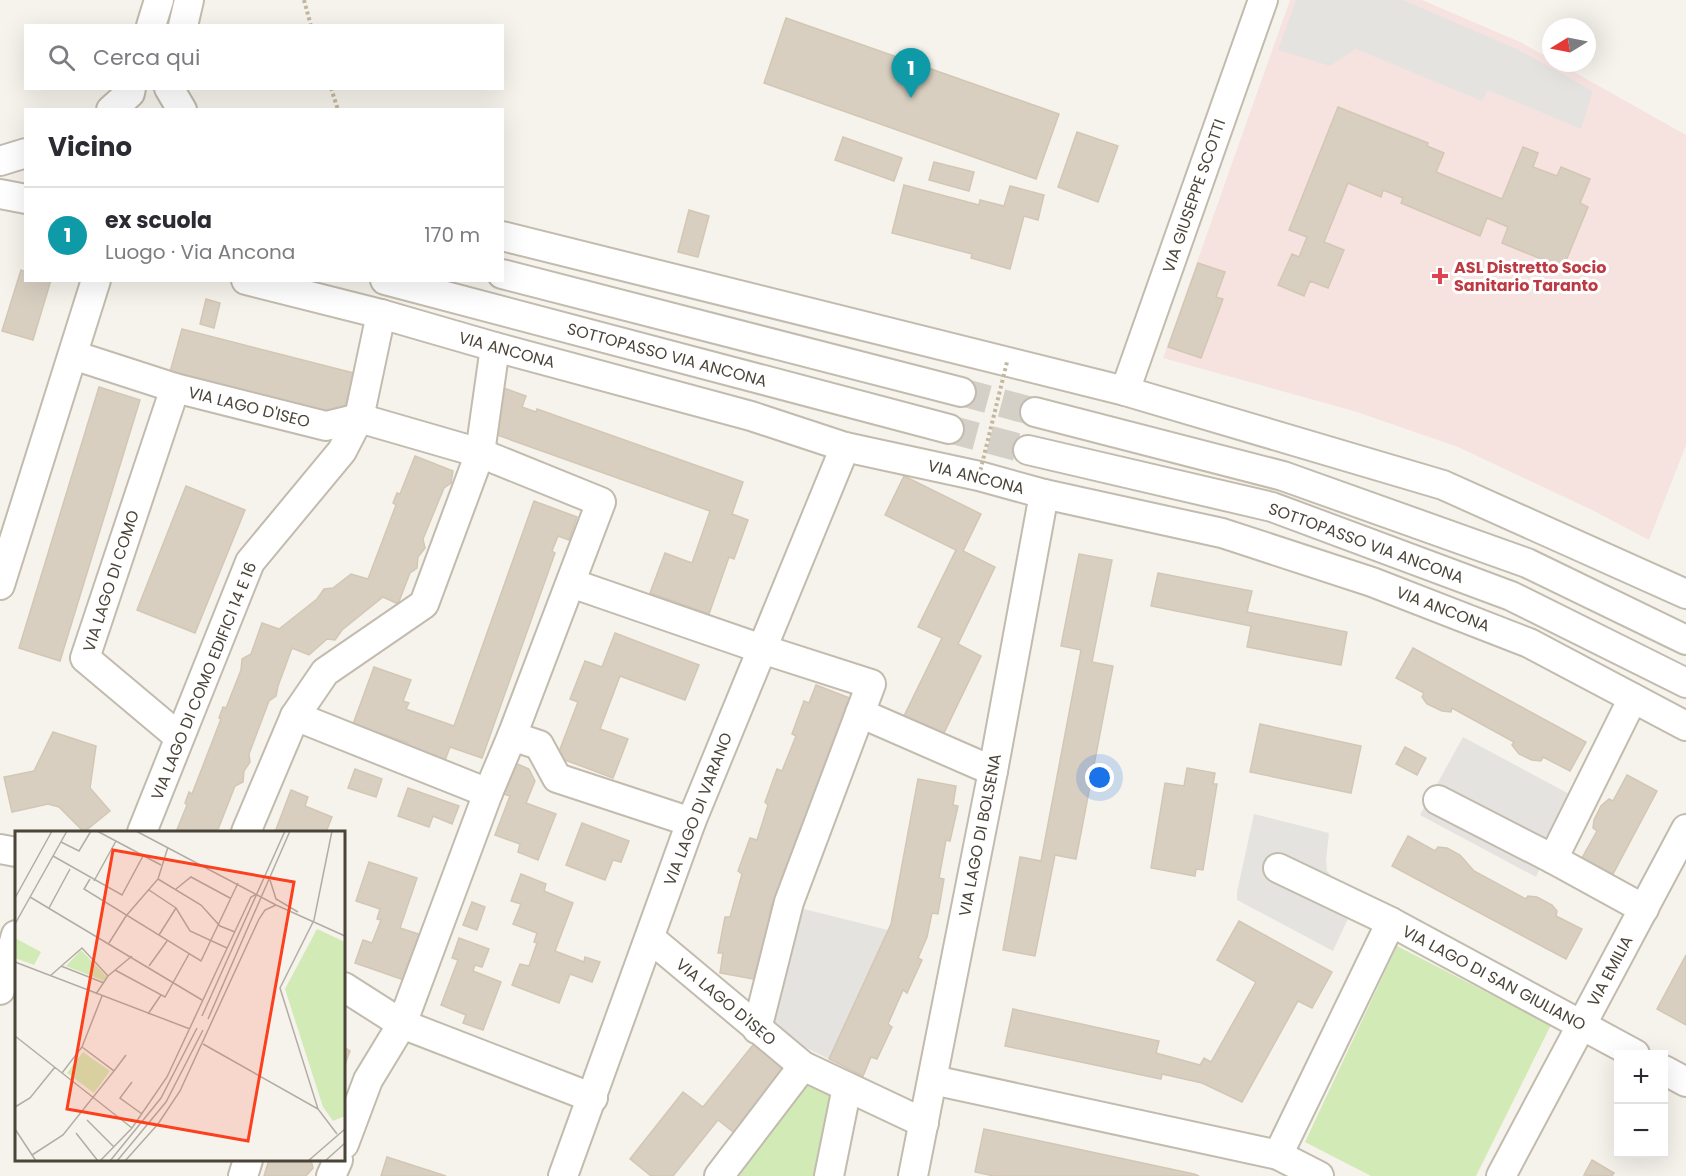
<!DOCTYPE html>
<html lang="it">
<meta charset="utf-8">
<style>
body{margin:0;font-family:Poppins,sans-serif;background:#f7f7f7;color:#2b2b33}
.controls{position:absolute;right:18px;bottom:18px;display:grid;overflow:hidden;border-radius:0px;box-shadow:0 6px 24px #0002}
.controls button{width:54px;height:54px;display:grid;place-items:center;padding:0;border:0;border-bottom:2px solid #e1e1e2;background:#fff;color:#2b2b33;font:30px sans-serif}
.compass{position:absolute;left:1542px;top:18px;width:54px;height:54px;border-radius:50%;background:#fff;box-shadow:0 6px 24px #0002;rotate:260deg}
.you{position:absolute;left:1100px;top:778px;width:21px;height:21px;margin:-15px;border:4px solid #fff;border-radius:50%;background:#1a73e8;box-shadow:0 0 0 9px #1a73e833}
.badge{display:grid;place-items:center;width:39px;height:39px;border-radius:50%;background:#fc3f1d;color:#fff;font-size:20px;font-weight:700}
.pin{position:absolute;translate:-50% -50px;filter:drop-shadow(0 2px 3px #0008)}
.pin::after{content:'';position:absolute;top:32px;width:21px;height:18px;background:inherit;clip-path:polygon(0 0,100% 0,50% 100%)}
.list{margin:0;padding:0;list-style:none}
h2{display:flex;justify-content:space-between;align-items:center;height:78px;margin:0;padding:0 24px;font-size:26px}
h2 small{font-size:20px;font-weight:400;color:#7c7c81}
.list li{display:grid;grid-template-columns:39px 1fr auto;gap:18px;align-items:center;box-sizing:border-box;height:96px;padding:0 24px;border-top:2px solid #e1e1e2}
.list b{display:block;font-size:22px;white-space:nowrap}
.list p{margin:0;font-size:20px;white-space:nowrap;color:#7c7c81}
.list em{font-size:20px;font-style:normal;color:#7c7c81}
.icon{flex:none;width:33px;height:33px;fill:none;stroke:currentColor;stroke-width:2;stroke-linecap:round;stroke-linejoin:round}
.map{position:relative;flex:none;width:1686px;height:1176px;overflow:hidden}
.search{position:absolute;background:#fff;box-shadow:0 6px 24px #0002;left:24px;top:24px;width:480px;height:66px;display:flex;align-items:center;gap:15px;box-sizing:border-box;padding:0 21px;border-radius:0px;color:#7c7c81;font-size:22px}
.panel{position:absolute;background:#fff;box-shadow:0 6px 24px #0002;left:24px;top:108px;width:480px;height:174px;border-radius:0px}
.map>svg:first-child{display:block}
.medical{fill:#f6e3e0}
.green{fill:#d2eab5}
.parking{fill:#e5e3e0}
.building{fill:#d8cfc1;stroke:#d3c7b4;stroke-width:1.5}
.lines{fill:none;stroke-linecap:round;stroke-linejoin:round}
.minor-tunnel{stroke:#d4d0c8;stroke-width:28;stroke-dasharray:28 14;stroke-linecap:butt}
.minor-casing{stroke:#c2bbae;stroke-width:32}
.path{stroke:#c4b79f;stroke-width:4;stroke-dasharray:3 3;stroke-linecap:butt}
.minor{stroke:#fff;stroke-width:28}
.path-bridge{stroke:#c4b79f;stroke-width:4;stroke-dasharray:3 3;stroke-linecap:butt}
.health-dot{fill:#e0444e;stroke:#fff;stroke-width:2}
.labels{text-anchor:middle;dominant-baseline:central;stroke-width:6;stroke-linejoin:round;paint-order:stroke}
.street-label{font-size:16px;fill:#4b4439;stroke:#fff}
.health-label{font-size:16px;font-weight:bold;fill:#be3a42;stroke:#fff;text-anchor:start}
.inset-road{fill:none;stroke:#b2ada4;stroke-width:1.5}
.view{fill:#fc3f1d;fill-opacity:0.15;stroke:#fc3f1d;stroke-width:3}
.inset-edge{fill:none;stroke:#4b4439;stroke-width:3}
</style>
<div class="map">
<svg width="1686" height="1176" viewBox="0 0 1686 1176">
<rect width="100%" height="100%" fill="#f6f3ec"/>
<!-- medical -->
<path class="medical" d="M1290,0H1422L1520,42L1551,59V63H1558L1686,135V445L1649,540L1594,511L1458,447L1357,412L1163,358Z"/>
<!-- green -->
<g class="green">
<path d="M1397,946L1551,1025L1476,1176H1371L1305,1142Z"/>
<path d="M806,1074L835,1086L817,1176H731Z"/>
</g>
<!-- parking -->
<g class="parking">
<path d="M1296,0H1403L1517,49L1593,91L1581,129L1488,90L1482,101L1356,49L1330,66L1278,50Z"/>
<path d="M1463,737L1573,796L1536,877L1420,815Z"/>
<path d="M1254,814L1329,833L1326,860L1327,871L1332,877L1360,893L1333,951L1237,900V892Z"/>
<path d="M800,908L888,930L829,1059L767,1029Z"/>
</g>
<!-- building -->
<g class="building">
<path d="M786,18L1059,114L1036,179L764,83Z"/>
<path d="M1338,107L1428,143L1427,146L1444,153L1436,172L1502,199L1523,147L1538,153L1533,167L1557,176L1561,167L1590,179L1580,203L1588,207L1563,268L1502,243L1508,227L1487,218L1480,236L1401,203L1403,198L1383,190L1381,197L1348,183L1324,242L1344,250L1328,288L1310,281L1304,296L1278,285L1292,254L1299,257L1307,237L1289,230Z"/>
<path d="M1077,132L1118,146L1098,202L1058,187Z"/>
<path d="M843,137L902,158L894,181L835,160Z"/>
<path d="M934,162L974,172L969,191L929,180Z"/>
<path d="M904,185L979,205L980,200L1004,206L1010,186L1044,195L1038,220L1024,216L1010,269L971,258L972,254L892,233Z"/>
<path d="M689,210L709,216L698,257L678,252Z"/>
<path d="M1198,263L1225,272L1216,297L1223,299L1201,358L1168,347Z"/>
<path d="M21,270L26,272V280H51L33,340L2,331Z"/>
<path d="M206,299L220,303L214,328L200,324Z"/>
<path d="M182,329L354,373L342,417L170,372Z"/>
<path d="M99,387L140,400L60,661L19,648Z"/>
<path d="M501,387L526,396L522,407L536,412L537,409L743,482L732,514L748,520L734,559L729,557L709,614L650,593L665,553L692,563L710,511L486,431Z"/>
<path d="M415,456L453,471L451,483L444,488L423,539L425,548L418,557L417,568L410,573L398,604L383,597L342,630L335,640L327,639L309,655L292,648L278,686L276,696L269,701L249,754L250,762L244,771L243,782L235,786L217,832H176L187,805L185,803L189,792L192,794L221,719L219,718L223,707L226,708L241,670L242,659L251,654L262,623L279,629L317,599L324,589L333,588L351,574L368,579L396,505L393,503L397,493L400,494Z"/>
<path d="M904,476L981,514L963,551L995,567L958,644L981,656L943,735L904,716L942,638L918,627L956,550L885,515Z"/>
<path d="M186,486L245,510L195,633L137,610Z"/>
<path d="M534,501L577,517L569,540L558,536L552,551L555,553L482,758L450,747L444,763L406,750L408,743L353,724L374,667L411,680L403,701L409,703L406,709L454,726Z"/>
<path d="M1079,554L1112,560L1092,662L1113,666L1076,859L1055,855L1035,956L1003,950L1020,857L1041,861L1081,650L1061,646Z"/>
<path d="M1158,573L1252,591L1247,612L1347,632L1341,665L1247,647L1251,626L1151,606Z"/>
<path d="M615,633L699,665L685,700L620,676L600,729L628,739L613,778L557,757L578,702L570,699L585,661L602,667Z"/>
<path d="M1413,648L1586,742L1570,771L1543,757L1541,761L1532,760L1519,754L1512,745L1514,742L1452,708L1451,712L1442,711L1427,704L1422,697L1424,693L1396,678Z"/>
<path d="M816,685L852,699L771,907L758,980L720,973L723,953H718L725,917H730L742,874L738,871L750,838L757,840L768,805L765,802L777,769L782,771L796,736L792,734L804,701L809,703Z"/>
<path d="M1260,724L1361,746L1351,793L1250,772Z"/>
<path d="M53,732L96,746L90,788L110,811L84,832L59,807L48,804L12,812L4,777L34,771Z"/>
<path d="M1405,747L1426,758L1417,775L1396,764Z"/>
<path d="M515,763L529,769L535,781L526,803L556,814L538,860L518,852L520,844L495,835L510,796L504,794Z"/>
<path d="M1187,768L1215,773L1213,784H1217L1203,870L1196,869L1195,876L1151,868L1165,783L1184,786Z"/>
<path d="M355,769L382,779L376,797L348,788Z"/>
<path d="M1627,775L1657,791L1613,874L1582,858L1597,831L1593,828L1594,820L1601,806L1609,799L1613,801Z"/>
<path d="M918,779L956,786L953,805L958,806L950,841L946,840L939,878L944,879L938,914L932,913L927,937L918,958L922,960L907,993L903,990L888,1024L892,1027L877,1059L871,1057L863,1076L829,1059L891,924Z"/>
<path d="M408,788L459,806L452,824L433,816L429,827L398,816Z"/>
<path d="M291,790L308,797L305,806L332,817L326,832H275Z"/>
<path d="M582,823L629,841L621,862L613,860L605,880L566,865Z"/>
<path d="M1408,836L1435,851L1438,847L1447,848L1460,855L1474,871L1526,899L1528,896L1537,897L1552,905L1557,911L1556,916L1582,929L1566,959L1392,866Z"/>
<path d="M369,862L417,878L400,928L428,937L404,980L355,963L363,940L372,943L381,920L377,919L380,909L356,901Z"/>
<path d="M521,874L546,884L544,891L573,903L555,951L584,962L585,957L600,962L592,982L570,974L559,1003L512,985L520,964L529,966L537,943L534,942L537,933L513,924L521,904L511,901Z"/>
<path d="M472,902L485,907L477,930L463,925Z"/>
<path d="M1239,921L1332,972L1312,1008L1298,1001L1242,1102L1202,1083L1162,1074L1161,1079L1005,1046L1013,1009L1159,1041L1156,1053L1200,1065L1204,1058L1211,1062L1256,982L1217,960Z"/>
<path d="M459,938L489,949L482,967L475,965L473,971L501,982L483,1030L463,1023L466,1015L441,1005L458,960L452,958Z"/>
<path d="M1686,955V1025L1657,1009Z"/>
<path d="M757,1040L790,1067L737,1135L718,1120L673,1176H651L630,1159L683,1092L703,1107Z"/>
<path d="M344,1047L350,1051L344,1067Z"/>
<path d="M984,1129L1194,1174L1199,1176H994L975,1172Z"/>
<path d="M387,1157L446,1176H381Z"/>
<path d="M269,1160H311L313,1168L306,1176H264Z"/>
<path d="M1592,1160L1614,1173L1612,1176L1584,1175Z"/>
</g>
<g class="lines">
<!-- minor-tunnel -->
<g class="minor-tunnel">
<path d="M961,392L1035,412"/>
<path d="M949,429L1028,450"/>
</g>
<!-- minor casing -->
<g class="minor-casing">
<g id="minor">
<path d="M151,26L159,0"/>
<path d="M183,26L189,0"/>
<path d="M169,88L182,110"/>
<path d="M111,110L130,93L131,88"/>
<path d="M0,161L26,153"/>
<path d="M0,194L26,199"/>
<path d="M502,236L1125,391L1443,485L1686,594"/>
<path d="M502,274L961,392"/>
<path d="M246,280L381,314L495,347L751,416L845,447L979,476L1044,494L1222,533L1372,582L1529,643L1686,726"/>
<path d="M385,280L949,429"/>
<path d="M73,355L175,388L326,426L359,418L480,453L601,502L512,736L488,793L402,1024L368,1080L344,1144"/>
<path d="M175,388L85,658L179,737"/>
<path d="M1125,391L1263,0"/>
<path d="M1035,412L1283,476L1527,563L1686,640"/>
<path d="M1028,450L1272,507L1511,596L1686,683"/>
<path d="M571,583L762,649L871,684L789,902L757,1029"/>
<path d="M0,585L96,280"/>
<path d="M860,713L993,771"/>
<path d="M295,716L488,793"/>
<path d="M512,736L539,745L557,778L691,822"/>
<path d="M1438,800L1553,859L1633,698"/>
<path d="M142,832L250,562L342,451L359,418L381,314"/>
<path d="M246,832L295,716L325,672L424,604L480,453L495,347"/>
<path d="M0,849L16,852"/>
<path d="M1553,859L1644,909"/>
<path d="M1278,868L1391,922"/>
<path d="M650,938L803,1066L924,1123"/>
<path d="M344,987L402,1024L593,1098"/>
<path d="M0,990L16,935"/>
<path d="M1664,1070L1686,1082"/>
<path d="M933,1080L1278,1155L1319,1176"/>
<path d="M1278,1155L1391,922L1635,1054"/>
<path d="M243,1176L248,1160"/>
<path d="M331,1176L338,1160"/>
<path d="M563,1176L691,822L845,447"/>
<path d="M719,1176L803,1066"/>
<path d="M829,1176L847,1087"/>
<path d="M913,1176L993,771L1044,494"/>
<path d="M1501,1176L1686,829"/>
</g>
</g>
<!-- path -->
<g class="path">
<path d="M304,0L311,26"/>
<path d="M331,88L338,110"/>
</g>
<!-- minor -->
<use href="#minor" class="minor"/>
<!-- path-bridge -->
<path class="path-bridge" d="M979,476L1007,362"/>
</g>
<!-- markers -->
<path class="health-dot" d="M1437 267h6v6h6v6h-6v6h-6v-6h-6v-6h6z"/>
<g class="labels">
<!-- street labels -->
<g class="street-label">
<text transform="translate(1194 196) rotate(-71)">VIA GIUSEPPE SCOTTI</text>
<text transform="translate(507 350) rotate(15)">VIA ANCONA</text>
<text transform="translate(667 355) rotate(15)">SOTTOPASSO VIA ANCONA</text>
<text transform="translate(249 407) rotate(14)">VIA LAGO D'ISEO</text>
<text transform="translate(976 477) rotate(14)">VIA ANCONA</text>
<text transform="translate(1366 543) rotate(20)">SOTTOPASSO VIA ANCONA</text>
<text transform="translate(111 581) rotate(-72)">VIA LAGO DI COMO</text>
<text transform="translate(1443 609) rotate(21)">VIA ANCONA</text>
<text transform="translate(204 681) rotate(-68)">VIA LAGO DI COMO EDIFICI 14 E 16</text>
<text transform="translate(698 809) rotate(-69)">VIA LAGO DI VARANO</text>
<text transform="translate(980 835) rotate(-79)">VIA LAGO DI BOLSENA</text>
<text transform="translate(1610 971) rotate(-62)">VIA EMILIA</text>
<text transform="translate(1494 978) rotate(28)">VIA LAGO DI SAN GIULIANO</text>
<text transform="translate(726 1002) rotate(40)">VIA LAGO D'ISEO</text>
</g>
<!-- health labels -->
<g class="health-label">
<text x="1454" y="267">ASL Distretto Socio<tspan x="1454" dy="18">Sanitario Taranto</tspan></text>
</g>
</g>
<!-- overview -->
<g transform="translate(15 831)">
<rect width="330" height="330" fill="#f6f3ec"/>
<path d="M302,98L330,111V285L318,290L308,276L270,158ZM0,107L26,121L19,134L0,127ZM66,119L92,146L89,150L51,135ZM68,221L95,240L79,262L52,242Z" fill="#d2eab5"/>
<path class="inset-road" d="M82,0L146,34M121,0L261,74L330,105M317,0L299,89L265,157L303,278L322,303M46,11L64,20L76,0M38,25L107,64L128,25M75,48L69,58L186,130L223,52M143,48L186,74L205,95L220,101M255,49L261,68L283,81M79,50L101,10M161,58L176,46L215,67M134,59L161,77L175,100L212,117M15,66L187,169M0,67L37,0M34,77L55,38M0,93L52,0M144,104L161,77M94,112L111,85L143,48L153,16M0,131L175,198M46,135L89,152M134,135L152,110M100,139L150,166L174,123M35,145L67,117L93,145M81,163L93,145L117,125M133,183L146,164M187,185L270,0M193,188L275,0M0,205L117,297M188,213L303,278M99,240L111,224M47,242L67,216L87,165M117,251L105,267L127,283M0,276L15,267L40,236M72,289L99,316M0,298L21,330M61,302L83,330M17,324L48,304L99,240L67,216M85,330L117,297L152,246L236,66L242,63M95,330L146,267L182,197M102,330L151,271L188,199M110,330L143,293L165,260L244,88L250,79L261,74M293,330L330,298M310,330L330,312"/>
<path class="view" d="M98,19L279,51L233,310L52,278Z"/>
<rect width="330" height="330" class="inset-edge"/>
</g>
</svg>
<div class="controls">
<button>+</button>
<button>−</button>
</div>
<svg class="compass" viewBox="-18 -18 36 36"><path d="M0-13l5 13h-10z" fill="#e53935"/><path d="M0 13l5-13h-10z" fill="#7c7c81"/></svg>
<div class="you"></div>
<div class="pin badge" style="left:911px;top:98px;background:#0f9aa8">1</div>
<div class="search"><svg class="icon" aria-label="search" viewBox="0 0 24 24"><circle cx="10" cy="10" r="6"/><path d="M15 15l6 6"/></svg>Cerca qui</div>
<section class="panel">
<h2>Vicino<small></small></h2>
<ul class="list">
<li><span class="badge" style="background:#0f9aa8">1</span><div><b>ex scuola</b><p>Luogo · Via Ancona</p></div><em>170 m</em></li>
</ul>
</section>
</div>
